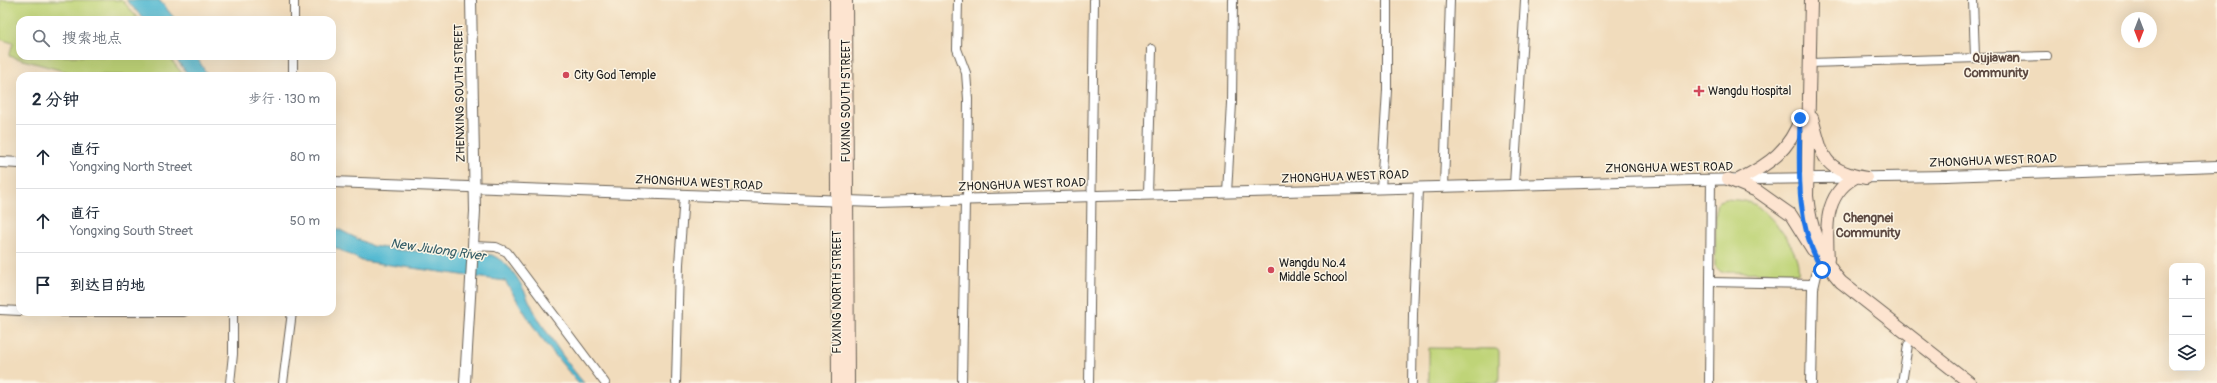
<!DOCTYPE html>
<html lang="zh">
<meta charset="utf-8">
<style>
body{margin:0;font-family:Pangolin,"LXGW WenKai TC",sans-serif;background:#f2f2f3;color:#1f2937}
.controls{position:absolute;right:12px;bottom:12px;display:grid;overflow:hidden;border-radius:8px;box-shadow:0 4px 16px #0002}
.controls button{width:36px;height:36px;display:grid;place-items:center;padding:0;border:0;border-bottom:1px solid #e0e1e3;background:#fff;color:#1f2937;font:20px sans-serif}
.compass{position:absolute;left:2121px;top:12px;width:36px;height:36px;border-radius:50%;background:#fff;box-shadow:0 4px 16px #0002;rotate:180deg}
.stop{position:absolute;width:12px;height:12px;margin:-9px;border:3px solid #1a73e8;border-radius:50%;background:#fff}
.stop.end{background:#1a73e8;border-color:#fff;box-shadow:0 1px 4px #0008}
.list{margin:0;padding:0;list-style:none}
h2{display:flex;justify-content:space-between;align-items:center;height:52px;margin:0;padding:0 16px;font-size:17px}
h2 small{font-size:13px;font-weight:400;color:#747a83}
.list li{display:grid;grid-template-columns:26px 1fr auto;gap:12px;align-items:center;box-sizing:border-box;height:64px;padding:0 16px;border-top:1px solid #e0e1e3}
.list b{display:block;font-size:15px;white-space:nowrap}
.list p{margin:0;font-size:13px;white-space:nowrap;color:#747a83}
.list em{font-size:13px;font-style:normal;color:#747a83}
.icon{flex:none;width:22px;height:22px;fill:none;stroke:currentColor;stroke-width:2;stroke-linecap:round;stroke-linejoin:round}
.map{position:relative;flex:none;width:2217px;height:383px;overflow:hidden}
.search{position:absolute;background:#fff;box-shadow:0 4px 16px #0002;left:16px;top:16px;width:320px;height:44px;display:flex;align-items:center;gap:10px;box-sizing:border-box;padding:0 14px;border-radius:12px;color:#747a83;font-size:15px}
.panel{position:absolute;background:#fff;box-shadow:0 4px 16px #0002;left:16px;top:72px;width:320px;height:244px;border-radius:12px}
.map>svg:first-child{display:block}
.green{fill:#bfd478;stroke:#6e784a}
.water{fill:#54bad2;stroke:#386b77}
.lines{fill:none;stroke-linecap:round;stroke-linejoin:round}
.minor-casing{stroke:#675f54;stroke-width:10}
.tertiary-casing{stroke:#675f54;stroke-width:12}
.secondary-casing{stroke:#675f54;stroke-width:14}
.minor{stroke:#fff;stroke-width:8}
.tertiary{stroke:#fff;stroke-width:10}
.secondary{stroke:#fde4d0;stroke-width:12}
.route{stroke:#1a73e8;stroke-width:5}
.poi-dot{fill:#d1495b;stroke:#fcf5e5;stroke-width:1.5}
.labels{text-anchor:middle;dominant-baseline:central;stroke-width:3;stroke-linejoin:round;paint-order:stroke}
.poi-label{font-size:12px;fill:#1c1c1c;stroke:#fcf5e5;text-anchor:start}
.street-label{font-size:12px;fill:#1c1c1c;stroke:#fcf5e5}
.neighbourhood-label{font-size:13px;font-weight:bold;fill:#5d4a42;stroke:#fcf5e5}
.water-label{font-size:13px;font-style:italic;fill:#325b65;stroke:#fcf5e5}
</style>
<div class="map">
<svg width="2217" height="383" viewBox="0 0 2217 383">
<rect width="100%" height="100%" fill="#fcf5e5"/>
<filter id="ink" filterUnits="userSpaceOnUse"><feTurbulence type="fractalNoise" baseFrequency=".025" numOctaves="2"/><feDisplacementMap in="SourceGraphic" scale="8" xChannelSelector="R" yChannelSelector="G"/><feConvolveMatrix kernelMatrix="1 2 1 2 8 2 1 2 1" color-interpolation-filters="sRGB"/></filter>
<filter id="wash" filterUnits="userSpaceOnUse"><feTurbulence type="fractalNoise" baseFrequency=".012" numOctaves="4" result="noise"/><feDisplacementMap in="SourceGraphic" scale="16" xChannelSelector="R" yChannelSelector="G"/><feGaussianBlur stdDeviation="0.9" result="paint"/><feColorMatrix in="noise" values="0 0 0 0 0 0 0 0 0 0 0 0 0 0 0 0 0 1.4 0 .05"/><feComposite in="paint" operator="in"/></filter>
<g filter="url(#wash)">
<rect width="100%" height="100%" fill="#f1dcbc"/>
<!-- green -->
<g class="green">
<path d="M0,0H122L139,20H20V56H168L184,76L78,75L9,56L13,43L0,39Z"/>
<path d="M1726,199C1734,200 1746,200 1754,204C1771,214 1802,252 1798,273L1721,272L1715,266L1716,205L1720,201Z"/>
<path d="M1429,348L1496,349L1499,351V380L1497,383H1429Z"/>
</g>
<!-- water -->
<g class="water">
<path d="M126,0H159L176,20H145Z"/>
<path d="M174,56H196L208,76H189Z"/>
<path d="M332,226L372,246L399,250L492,255C520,268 525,298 541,323C554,343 568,365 584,383H578L540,337L505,281L362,261L332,246Z"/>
</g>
</g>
<g filter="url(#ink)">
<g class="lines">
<!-- minor casing -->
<g class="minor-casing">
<g id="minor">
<path d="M958,0L957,49L966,73L968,99L967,200"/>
<path d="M1973,0L1975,57"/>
<path d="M294,20V0"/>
<path d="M1809,63L2047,56"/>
<path d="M293,76V56"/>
<path d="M1514,185L1525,0"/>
<path d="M1444,187L1450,0"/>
<path d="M1381,189L1387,90V0"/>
<path d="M1227,193L1232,103L1233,0"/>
<path d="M1148,195L1152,49"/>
<path d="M473,246L496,247L507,252L605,383"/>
<path d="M1710,282L1814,284"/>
<path d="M0,310L20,311"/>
<path d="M62,312H184"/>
<path d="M230,383L233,354V312"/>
<path d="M283,383L292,312"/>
<path d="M676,383L679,264L684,196"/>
<path d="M962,383L965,200"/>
<path d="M1089,383L1094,0"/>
<path d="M1412,383L1413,314L1418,188"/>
<path d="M1709,383L1711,179"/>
<path d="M1902,383L1908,345"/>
</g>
</g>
<!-- tertiary casing -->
<g class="tertiary-casing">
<g id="tertiary">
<path d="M0,162L20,163"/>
<path d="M332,182L875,202L1694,180L1947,176L2217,166"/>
<path d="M465,383L475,211L471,0"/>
<path d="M1811,383L1813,288L1816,275L1821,268"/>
</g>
</g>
<!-- secondary casing -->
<g class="secondary-casing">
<g id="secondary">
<path d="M836,0L838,383"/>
<path d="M846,0L848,383"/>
<path d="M1811,0L1807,196C1810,226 1821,260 1841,282L1970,383"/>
<path d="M1812,118C1823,157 1822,170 1866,178"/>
<path d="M1728,179L1757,191L1791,215L1813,250"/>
<path d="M1740,179C1770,164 1789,150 1801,118"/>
<path d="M1828,259C1826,229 1824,195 1854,178"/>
</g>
</g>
<!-- minor -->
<use href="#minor" class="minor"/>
<!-- tertiary -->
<use href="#tertiary" class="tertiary"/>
<!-- secondary -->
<use href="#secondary" class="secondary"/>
</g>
</g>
<g class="lines" filter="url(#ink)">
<!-- route -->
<path class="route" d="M1800,118C1799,170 1795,223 1822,270"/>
</g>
<!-- markers -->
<g class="poi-dot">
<circle cx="566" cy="75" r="4"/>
<path d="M1697 85h4v4h4v4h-4v4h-4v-4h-4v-4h4z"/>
<circle cx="1271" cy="270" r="4"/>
</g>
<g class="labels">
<!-- poi labels -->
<g class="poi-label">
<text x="574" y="75">City God Temple</text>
<text x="1708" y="91">Wangdu Hospital</text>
<text x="1279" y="263">Wangdu No.4<tspan x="1279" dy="14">Middle School</tspan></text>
</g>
<!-- street labels -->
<g class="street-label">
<text transform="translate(460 93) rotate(-91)">ZHENXING SOUTH STREET</text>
<text transform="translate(846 101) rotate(-90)">FUXING SOUTH STREET</text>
<text transform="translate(1993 161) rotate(-2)">ZHONGHUA WEST ROAD</text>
<text transform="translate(1669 168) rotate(-1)">ZHONGHUA WEST ROAD</text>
<text transform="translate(1345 177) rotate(-2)">ZHONGHUA WEST ROAD</text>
<text transform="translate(699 183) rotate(3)">ZHONGHUA WEST ROAD</text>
<text transform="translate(1022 185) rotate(-2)">ZHONGHUA WEST ROAD</text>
<text transform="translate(837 292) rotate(-90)">FUXING NORTH STREET</text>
</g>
<!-- neighbourhood labels -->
<g class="neighbourhood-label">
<text x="1996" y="58">Qujiawan<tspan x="1996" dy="15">Community</tspan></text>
<text x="1868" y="218">Chengnei<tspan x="1868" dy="15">Community</tspan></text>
</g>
<!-- water labels -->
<g class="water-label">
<text transform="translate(438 250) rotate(8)">New Jiulong River</text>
</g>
</g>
</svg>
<div class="controls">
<button>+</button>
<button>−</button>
<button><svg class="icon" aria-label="layers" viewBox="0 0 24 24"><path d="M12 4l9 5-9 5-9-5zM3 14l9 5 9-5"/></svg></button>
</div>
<svg class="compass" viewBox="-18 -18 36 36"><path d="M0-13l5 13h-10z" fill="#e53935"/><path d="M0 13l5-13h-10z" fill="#747a83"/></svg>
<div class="stop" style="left:1822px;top:270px"></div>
<div class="stop end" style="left:1800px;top:118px"></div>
<div class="search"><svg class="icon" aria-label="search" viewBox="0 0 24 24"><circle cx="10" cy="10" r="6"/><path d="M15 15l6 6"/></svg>搜索地点</div>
<section class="panel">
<h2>2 分钟<small>步行 · 130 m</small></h2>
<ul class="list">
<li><svg class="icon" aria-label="ahead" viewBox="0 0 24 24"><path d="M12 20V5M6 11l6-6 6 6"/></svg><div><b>直行</b><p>Yongxing North Street</p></div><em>80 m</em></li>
<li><svg class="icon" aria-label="ahead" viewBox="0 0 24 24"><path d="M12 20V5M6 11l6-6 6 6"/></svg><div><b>直行</b><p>Yongxing South Street</p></div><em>50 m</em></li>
<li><svg class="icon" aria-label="arrive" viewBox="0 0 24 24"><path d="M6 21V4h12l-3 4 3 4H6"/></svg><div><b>到达目的地</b></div></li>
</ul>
</section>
</div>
